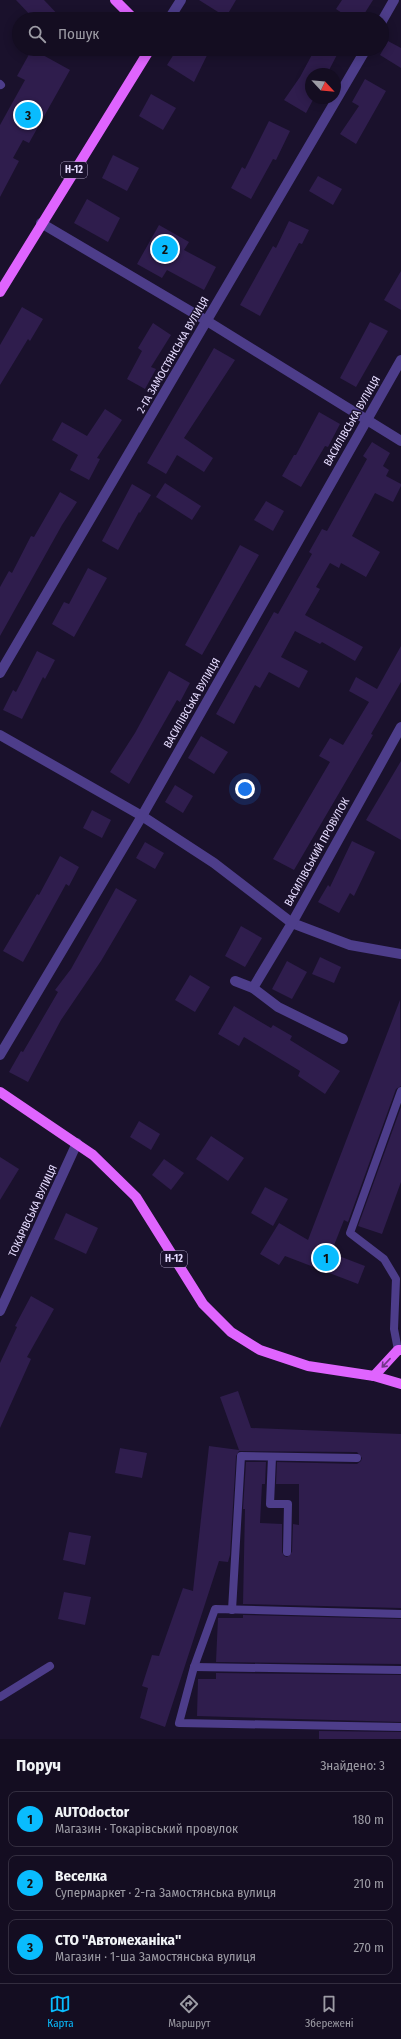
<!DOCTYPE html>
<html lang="uk">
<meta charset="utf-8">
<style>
body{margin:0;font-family:"Fira Sans Condensed",sans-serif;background:#1d162a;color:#f1f3f6}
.compass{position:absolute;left:305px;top:68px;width:36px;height:36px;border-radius:50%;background:#140d21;box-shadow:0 2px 10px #0003;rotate:116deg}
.you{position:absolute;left:245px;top:789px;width:14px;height:14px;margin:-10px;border:3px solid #fff;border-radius:50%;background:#1a73e8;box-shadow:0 0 0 6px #1a73e833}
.badge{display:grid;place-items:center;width:26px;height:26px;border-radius:50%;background:#09bcfe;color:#111;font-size:13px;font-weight:700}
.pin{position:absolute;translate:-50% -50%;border:2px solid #fff;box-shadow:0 1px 4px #0006}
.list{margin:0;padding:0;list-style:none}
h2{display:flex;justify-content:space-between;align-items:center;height:52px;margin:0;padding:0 16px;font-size:17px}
h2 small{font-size:13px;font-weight:400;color:#9d9ca5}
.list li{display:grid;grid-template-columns:26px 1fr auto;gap:12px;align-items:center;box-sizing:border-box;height:56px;margin:0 8px 8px;padding:0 8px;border:1px solid #332d3f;border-radius:8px}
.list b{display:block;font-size:15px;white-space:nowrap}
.list p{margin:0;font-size:13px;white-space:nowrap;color:#9d9ca5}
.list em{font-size:13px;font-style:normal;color:#9d9ca5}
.icon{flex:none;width:22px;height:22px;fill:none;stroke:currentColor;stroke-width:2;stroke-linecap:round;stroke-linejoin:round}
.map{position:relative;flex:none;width:401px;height:1739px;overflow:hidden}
.search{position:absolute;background:#140d21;box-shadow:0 2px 10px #0003;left:12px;right:12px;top:12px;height:44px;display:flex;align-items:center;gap:10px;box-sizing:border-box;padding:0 14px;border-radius:22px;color:#9d9ca5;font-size:15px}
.sheet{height:244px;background:#140d21}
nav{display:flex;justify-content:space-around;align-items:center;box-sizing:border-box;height:56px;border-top:1px solid #332d3f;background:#140d21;font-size:11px;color:#9d9ca5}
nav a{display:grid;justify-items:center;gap:2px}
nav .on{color:#09bcfe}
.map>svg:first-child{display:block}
.building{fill:#2f1d4d}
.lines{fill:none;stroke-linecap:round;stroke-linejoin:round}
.service{stroke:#4d3d8a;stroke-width:8}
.minor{stroke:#4d3d8a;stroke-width:10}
.primary{stroke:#df64fe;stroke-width:10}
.oneway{stroke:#73368a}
.labels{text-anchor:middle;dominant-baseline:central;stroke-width:3;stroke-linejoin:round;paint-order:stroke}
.shield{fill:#1a112c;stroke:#a99fc0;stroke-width:1}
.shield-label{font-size:10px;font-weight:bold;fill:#e6dcff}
.street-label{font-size:11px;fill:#e6dcff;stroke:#1a112c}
</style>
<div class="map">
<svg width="401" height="1739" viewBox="0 0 401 1739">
<rect width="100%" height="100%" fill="#1a112c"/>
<!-- building -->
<g class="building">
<path d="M16,0H44L62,19H34Z"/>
<path d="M199,0H236L226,17Z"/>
<path d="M342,0H373L361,19H351L336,9Z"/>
<path d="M388,41L401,48V68L380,55Z"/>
<path d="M32,49L70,70L29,143L23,140L13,158L19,161L0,197V125L25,80L17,76Z"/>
<path d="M180,49H210L194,82L167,65L174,54L177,56Z"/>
<path d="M315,49H340L327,74H311V98H314L306,113L284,100L300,77Z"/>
<path d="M365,79L386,91L356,144L340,134L359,106L352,102Z"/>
<path d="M151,94L176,108L163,130L139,116Z"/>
<path d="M269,121L290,131L276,160L273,159L251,199L231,188L242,167L245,169Z"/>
<path d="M113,155L139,168L127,191L102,178Z"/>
<path d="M318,176L342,189L333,205L309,191Z"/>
<path d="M87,199L120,218L108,242L74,223Z"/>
<path d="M289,221L309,230L302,244L299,243L260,316L240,305L273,246L276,248Z"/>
<path d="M159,225L189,242L184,250L216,267L204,290L167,270L162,278L137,264Z"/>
<path d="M401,271V310L384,300Z"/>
<path d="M22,307L43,319L30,341L28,339L0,385V345Z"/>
<path d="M370,322L388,331L356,387L340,378Z"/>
<path d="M153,323L171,335L151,367L156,369L145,389L127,379L142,351L138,348Z"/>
<path d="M214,348L235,360L184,438L213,458L204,472L177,455L166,474L147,463Z"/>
<path d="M105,409L122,420L97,458L100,459L89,480L70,470L78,455L52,440L62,422L87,436Z"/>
<path d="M319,412L340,424L328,447L325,446L301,487L282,476L294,455H296Z"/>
<path d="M372,442L390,453L383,466L389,470L386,476L401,484V486L393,502L375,493L352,536L380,552L366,577L341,563L339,568L330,563L316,587L320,589L305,615L363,647L355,661L322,642L320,644L295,631L281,657L308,671L299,688L269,672L260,688L255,685L234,724L216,714L274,612L278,614L312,554L309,552L322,529L327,531L367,459L363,456Z"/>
<path d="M165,483L201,506L192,520L156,497Z"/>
<path d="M132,484L151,495L140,513L139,512L118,550L102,541Z"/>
<path d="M60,492L77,502L62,525L0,636V587L9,571L12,573L31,536L34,537Z"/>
<path d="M266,501L284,511L273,531L254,520Z"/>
<path d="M240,545L259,555L202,655L185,645Z"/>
<path d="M88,568L107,578L74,637L52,624L64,602L69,604Z"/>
<path d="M401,646V682L371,734L373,735L294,870L273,859L330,762L319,756L330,738L343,745L369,702L349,691L356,677L377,689Z"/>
<path d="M37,651L55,660L45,679L43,677L22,719L3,710L13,690L16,692Z"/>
<path d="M169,671L190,683L180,702L177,700L129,784L110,772L135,733Z"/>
<path d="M201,736L228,752L214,774L188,758Z"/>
<path d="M401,761V840L366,820Z"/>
<path d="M175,785L193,796L183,813L165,802Z"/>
<path d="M92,810L111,820L102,838L83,828Z"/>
<path d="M352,841L375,852L354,896L350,893L339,913L318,902L328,885L330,887Z"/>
<path d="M145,842L164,853L155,869L136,858Z"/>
<path d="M60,856L79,867L69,886L66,884L23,962L3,951L37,894L39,895Z"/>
<path d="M116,888L137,900L101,961L61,1020L28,1082L9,1072L21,1051L23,1052L58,992L55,990L71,969Z"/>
<path d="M241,926L262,938L245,967L225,956Z"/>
<path d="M320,957L341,967L334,983L312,974Z"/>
<path d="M287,961L307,972L292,999L272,989Z"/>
<path d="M190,975L210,987L195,1012L175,1000Z"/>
<path d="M400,1000L401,1086L396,1089L348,1222L344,1220L331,1253L365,1266L358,1284L285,1256L279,1265L260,1254L279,1223L308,1240Z"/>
<path d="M234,1006L271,1028L273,1025L292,1036L290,1040L340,1071L325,1094L298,1076L300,1071L244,1037L239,1046L218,1034Z"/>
<path d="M401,1107V1182L382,1234L358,1226Z"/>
<path d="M139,1121L160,1134L151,1150L130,1137Z"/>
<path d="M211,1136L244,1158L228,1181L196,1159Z"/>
<path d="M0,1157L19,1169L0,1200Z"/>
<path d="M164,1159L184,1173L171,1190L152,1175Z"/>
<path d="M265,1187L288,1199L273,1226L251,1213Z"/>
<path d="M66,1213L98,1228L86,1254L54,1239Z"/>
<path d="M31,1296L54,1309L27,1357L31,1359L0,1428V1363L17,1327L15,1326Z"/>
<path d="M238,1391L251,1428L401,1434V1608L243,1604L245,1509H243L246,1462H266L265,1484H262L260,1523L282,1524V1552L284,1556L287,1557L292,1552L293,1524L299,1525V1484H276L277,1462L357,1464L361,1461L362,1458L357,1452L239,1451L236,1456L230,1555L228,1562L219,1561L165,1727L140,1718L148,1688L142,1686L152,1655L159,1656L183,1588L193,1591L209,1446L239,1450L220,1397Z"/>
<path d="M120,1448L147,1453L142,1478L115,1473Z"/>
<path d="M69,1532L91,1536L85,1565L63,1560Z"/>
<path d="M64,1592L91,1597L85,1625L58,1619Z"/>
<path d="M243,1615L401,1619V1664L216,1662L218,1618H243Z"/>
<path d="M216,1673L401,1675V1722L197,1716L198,1679H216Z"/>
<path d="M319,1731L401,1732V1739H319Z"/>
</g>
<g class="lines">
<!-- service -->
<g class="service">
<path d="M0,84L1,85"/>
<path d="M398,1350L394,1329L396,1279L384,1259L350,1233L401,1091"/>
<path d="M272,1457L270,1504H288L287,1552"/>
<path d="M232,1610L241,1456L357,1458"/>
<path d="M401,1614L215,1609L194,1667L179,1723L401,1727"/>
<path d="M194,1667L401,1670"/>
<path d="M0,1697L50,1666"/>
</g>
<!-- minor -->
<g class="minor">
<path d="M169,19L181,0"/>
<path d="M382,21L394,0"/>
<path d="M41,223L207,321L401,441"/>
<path d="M0,673L366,49"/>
<path d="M0,735L142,816L214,863L292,923L350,945L401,954"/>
<path d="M235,981L253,988L278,1007L343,1039"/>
<path d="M253,988L292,923L401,727"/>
<path d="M0,1055L142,816L401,360"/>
<path d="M0,1311L77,1143"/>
</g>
<!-- primary -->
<g class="primary">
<path d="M115,0L134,19"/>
<path d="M0,292L150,49"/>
<path d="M0,1092L93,1155L136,1197L203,1304L231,1332L260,1350L308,1366L374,1376L401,1384"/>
<path d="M374,1376L398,1350H401"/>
</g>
</g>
<!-- one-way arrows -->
<defs><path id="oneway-shaft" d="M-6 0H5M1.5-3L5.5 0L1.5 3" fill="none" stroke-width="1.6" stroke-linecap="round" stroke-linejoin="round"/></defs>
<use class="oneway" href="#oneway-shaft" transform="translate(386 1363) rotate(133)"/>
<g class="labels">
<!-- shield labels -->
<g class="shield">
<rect x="61" y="162" width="26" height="16" rx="3"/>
<rect x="161" y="1251" width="26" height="16" rx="3"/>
</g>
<g class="shield-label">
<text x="74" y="170">Н-12</text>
<text x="174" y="1259">Н-12</text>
</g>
<!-- street labels -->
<g class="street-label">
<text transform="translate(173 355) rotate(-60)">2-ГА ЗАМОСТЯНСЬКА ВУЛИЦЯ</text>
<text transform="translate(352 421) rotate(-60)">ВАСИЛІВСЬКА ВУЛИЦЯ</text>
<text transform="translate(192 703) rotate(-60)">ВАСИЛІВСЬКА ВУЛИЦЯ</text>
<text transform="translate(317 852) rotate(-61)">ВАСИЛІВСЬКИЙ ПРОВУЛОК</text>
<text transform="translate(33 1211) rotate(-65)">ТОКАРІВСЬКА ВУЛИЦЯ</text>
</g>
</g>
</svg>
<svg class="compass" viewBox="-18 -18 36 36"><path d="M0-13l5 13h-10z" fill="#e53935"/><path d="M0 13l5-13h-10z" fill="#9d9ca5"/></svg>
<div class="you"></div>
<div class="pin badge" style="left:326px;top:1258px">1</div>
<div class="pin badge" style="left:165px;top:249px">2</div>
<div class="pin badge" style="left:28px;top:115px">3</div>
<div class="search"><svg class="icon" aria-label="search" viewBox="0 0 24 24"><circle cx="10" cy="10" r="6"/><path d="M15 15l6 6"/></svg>Пошук</div>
</div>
<section class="sheet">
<h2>Поруч<small>Знайдено: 3</small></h2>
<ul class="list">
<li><span class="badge">1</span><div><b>AUTOdoctor</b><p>Магазин · Токарівський провулок</p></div><em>180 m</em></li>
<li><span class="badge">2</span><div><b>Веселка</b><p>Супермаркет · 2-га Замостянська вулиця</p></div><em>210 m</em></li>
<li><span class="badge">3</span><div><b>СТО &quot;Автомеханіка&quot;</b><p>Магазин · 1-ша Замостянська вулиця</p></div><em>270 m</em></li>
</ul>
</section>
<nav>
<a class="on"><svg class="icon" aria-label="map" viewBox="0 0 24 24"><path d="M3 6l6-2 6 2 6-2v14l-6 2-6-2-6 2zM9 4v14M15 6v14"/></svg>Карта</a>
<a><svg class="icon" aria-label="directions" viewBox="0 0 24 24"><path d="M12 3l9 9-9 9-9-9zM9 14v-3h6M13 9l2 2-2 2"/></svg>Маршрут</a>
<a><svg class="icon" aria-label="saved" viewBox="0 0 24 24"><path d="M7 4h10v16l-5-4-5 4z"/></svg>Збережені</a>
</nav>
